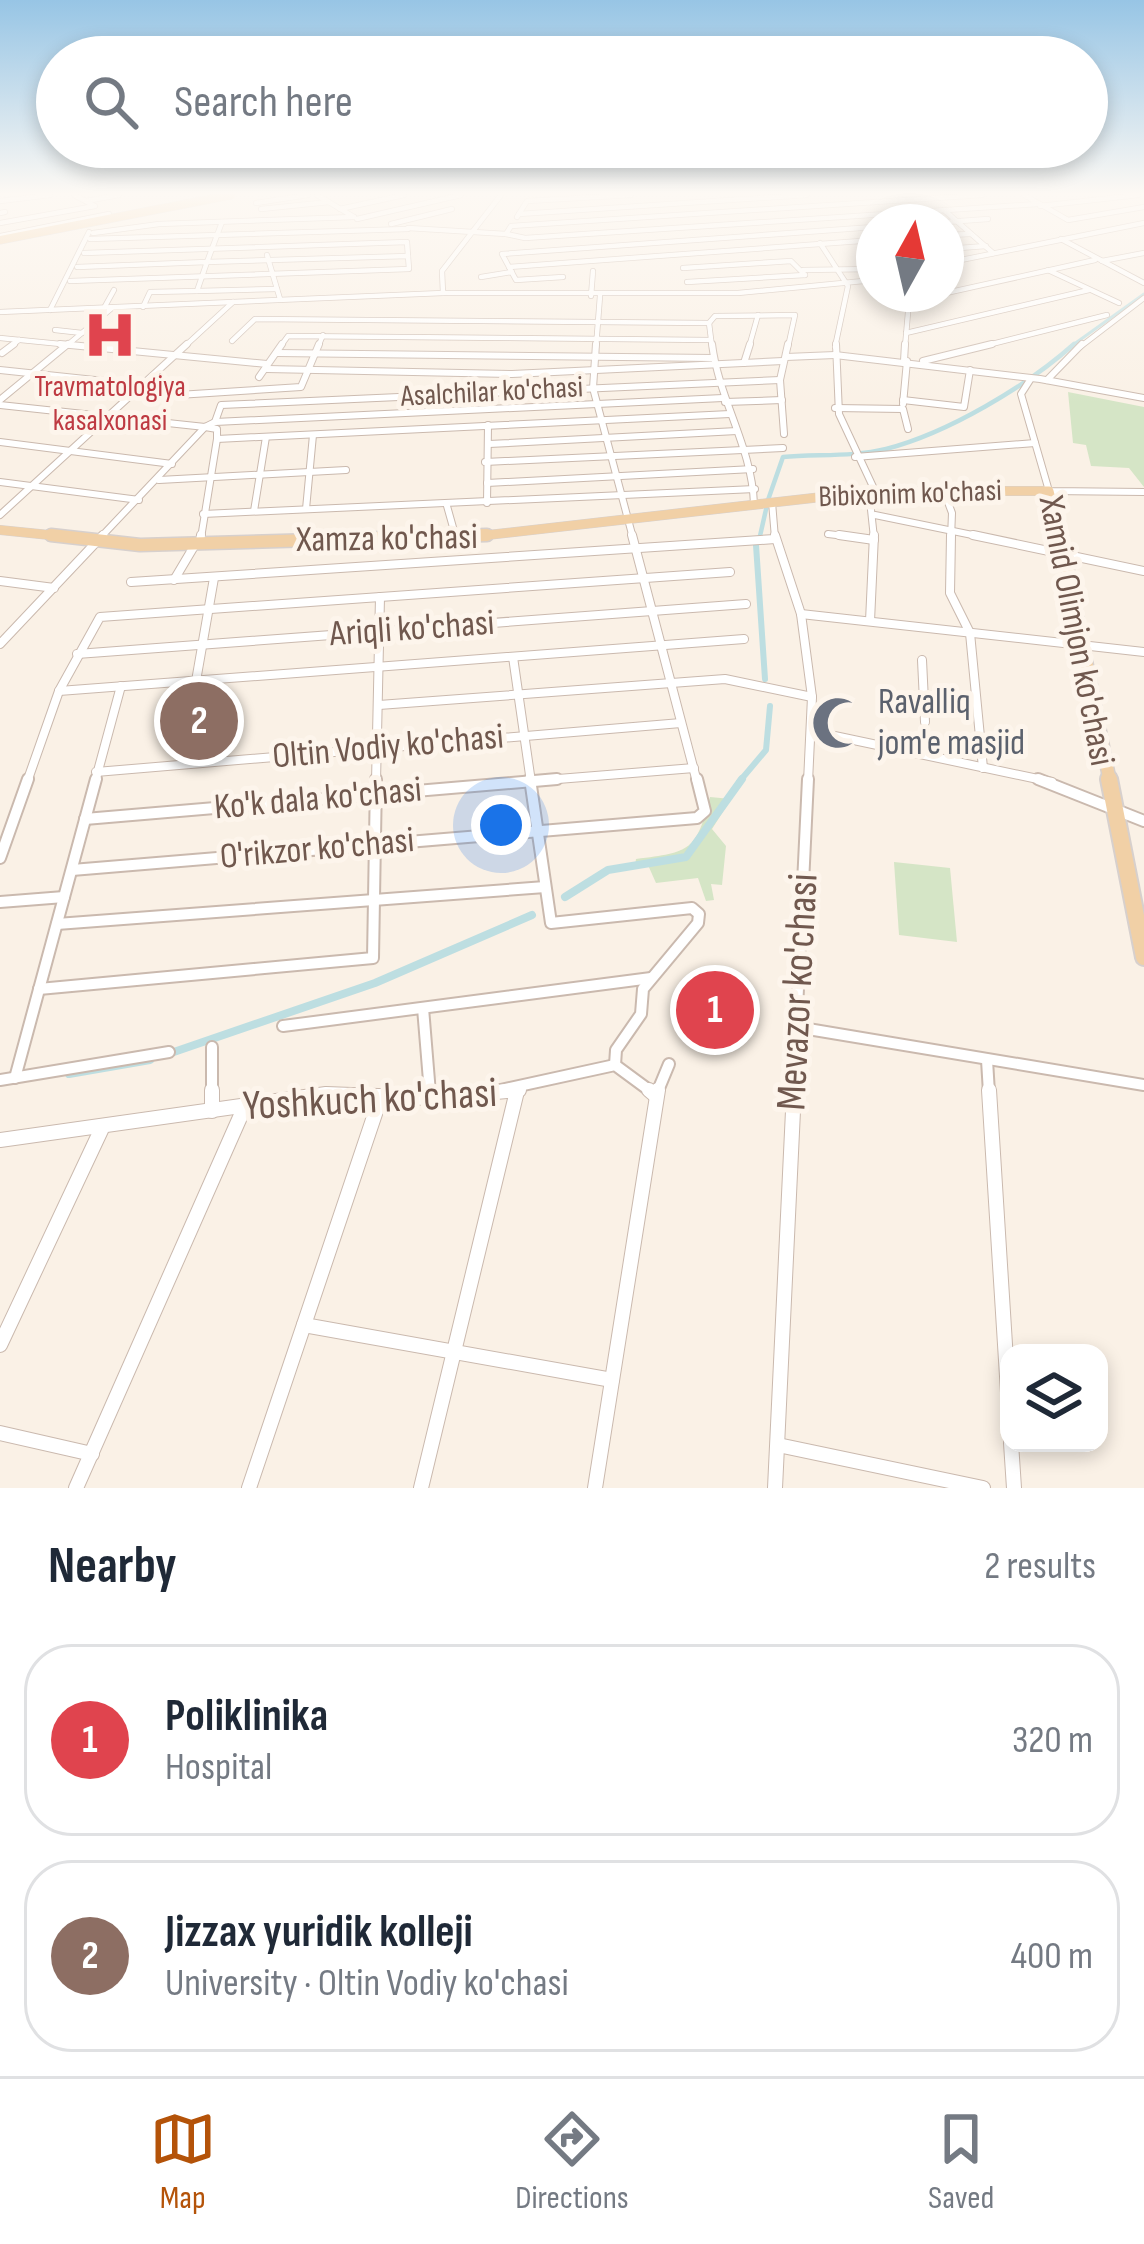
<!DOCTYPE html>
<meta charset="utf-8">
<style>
body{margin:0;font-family:"Sofia Sans Condensed",sans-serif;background:#f2f2f3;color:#1f2937}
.controls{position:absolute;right:36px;bottom:36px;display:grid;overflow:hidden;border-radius:24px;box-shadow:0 6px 18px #0003}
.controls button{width:108px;height:108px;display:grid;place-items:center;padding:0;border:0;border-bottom:3px solid #e0e1e3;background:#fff;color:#1f2937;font:60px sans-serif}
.compass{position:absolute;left:856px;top:204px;width:108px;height:108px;border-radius:50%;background:#fff;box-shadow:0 6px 18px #0003;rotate:8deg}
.you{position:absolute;left:501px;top:825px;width:42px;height:42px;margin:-30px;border:9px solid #fff;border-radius:50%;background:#1a73e8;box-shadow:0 0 0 18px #1a73e833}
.badge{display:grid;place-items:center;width:78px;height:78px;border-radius:50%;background:#b45309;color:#fff;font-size:39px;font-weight:700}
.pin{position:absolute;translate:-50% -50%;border:6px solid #fff;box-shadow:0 3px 12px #0006}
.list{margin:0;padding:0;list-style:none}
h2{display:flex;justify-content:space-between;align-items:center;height:156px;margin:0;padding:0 48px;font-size:51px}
h2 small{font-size:39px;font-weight:400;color:#747a83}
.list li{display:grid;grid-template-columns:78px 1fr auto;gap:36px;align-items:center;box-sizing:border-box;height:192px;margin:0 24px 24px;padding:0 24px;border:3px solid #e0e1e3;border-radius:48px}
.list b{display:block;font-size:45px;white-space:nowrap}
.list p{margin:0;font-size:39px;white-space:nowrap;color:#747a83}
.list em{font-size:39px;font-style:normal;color:#747a83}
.icon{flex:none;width:66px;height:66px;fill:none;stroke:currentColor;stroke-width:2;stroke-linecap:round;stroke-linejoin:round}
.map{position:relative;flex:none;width:1144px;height:1488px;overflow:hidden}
.search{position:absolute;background:#fff;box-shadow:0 6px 18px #0003;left:36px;right:36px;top:36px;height:132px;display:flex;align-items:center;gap:30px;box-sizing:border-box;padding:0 42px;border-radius:66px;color:#747a83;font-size:45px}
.sheet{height:588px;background:#fff}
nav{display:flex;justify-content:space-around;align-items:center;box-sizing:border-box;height:168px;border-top:3px solid #e0e1e3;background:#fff;font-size:33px;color:#747a83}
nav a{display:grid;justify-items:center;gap:6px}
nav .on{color:#b45309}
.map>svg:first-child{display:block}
.green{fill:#d5e5c6}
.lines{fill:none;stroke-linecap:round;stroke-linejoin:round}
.canal-far3{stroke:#bddee1;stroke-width:3}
.canal-far2{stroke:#bddee1;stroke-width:4.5}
.canal-far1{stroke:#bddee1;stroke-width:6}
.canal{stroke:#bddee1;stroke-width:8}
.minor-far4-casing{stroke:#cab9ae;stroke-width:6}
.minor-far3-casing{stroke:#cab9ae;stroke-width:8}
.minor-far2-casing{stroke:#cab9ae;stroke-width:10}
.minor-far1-casing{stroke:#cab9ae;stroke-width:14}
.minor-casing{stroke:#cab9ae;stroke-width:16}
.major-far3-casing{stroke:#d7d0cd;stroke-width:9}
.major-far2-casing{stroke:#d7d0cd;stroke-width:10}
.major-far1-casing{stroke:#d7d0cd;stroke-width:15}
.major-casing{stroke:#d7d0cd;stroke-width:20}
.minor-far4{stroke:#fff;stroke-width:4.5}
.minor-far3{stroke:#fff;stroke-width:6}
.minor-far2{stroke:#fff;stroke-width:8}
.minor-far1{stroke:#fff;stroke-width:10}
.minor{stroke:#fff;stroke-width:14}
.major-far3{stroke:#f1d0a6;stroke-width:8}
.major-far2{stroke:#f1d0a6;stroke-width:9}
.major-far1{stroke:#f1d0a6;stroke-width:12}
.major{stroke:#f1d0a6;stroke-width:16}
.labels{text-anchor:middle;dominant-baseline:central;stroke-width:10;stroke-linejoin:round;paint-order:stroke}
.far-health-label{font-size:30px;fill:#be3a42;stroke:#fdf5ec}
.far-street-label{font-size:30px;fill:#70584e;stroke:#fdf5ec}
.street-label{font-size:36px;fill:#70584e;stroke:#fdf5ec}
.worship-label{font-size:36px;fill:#5b616d;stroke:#fdf5ec;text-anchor:start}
.near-street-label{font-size:42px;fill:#70584e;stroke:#fdf5ec}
</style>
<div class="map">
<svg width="1144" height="1488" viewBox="0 0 1144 1488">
<rect width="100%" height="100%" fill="#faf1e6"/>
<!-- green -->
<g class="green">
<path d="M1068,392L1144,407V487L1129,468L1091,466L1086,445L1073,443Z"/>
<path d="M710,797L731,799L712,829L726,846L722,885L711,884L714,900L706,901L698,878L656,883L648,865L635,866L636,859C691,852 696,851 710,797Z"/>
<path d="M894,862L950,868L957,942L899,935Z"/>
</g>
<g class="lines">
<!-- canal-far3 -->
<path class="canal-far3" d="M1070,347L1144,294"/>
<!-- canal-far2 -->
<g class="canal-far2">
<path d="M768,500L783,457C816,454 854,457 886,449C948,433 1027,386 1074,344"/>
<path d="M760,536L767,505"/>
</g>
<!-- canal-far1 -->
<g class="canal-far1">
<path d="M756,545L765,679"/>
<path d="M739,782L766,750L770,706"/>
</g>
<!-- canal -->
<g class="canal">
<path d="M565,897L608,870L686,857L742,779"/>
<path d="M168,1054L375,983L532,915"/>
<path d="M69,1074L150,1060"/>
</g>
<!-- minor-far4 casing -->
<g class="minor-far4-casing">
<g id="minor-far4">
<path d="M74,195L93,205"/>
<path d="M317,195L354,217"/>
<path d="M1024,195L1068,220L1144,207"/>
<path d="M0,201L50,195"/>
<path d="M86,201L119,195"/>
<path d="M256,203L308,195"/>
<path d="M1040,206L1138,195"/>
<path d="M261,209L329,202"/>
<path d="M340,209L404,195"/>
<path d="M944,210L993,253"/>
<path d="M0,213L5,212"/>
<path d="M519,214L807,195"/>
<path d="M517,217L527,201L631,195"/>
<path d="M357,219L461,195"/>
<path d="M946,222L988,219"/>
<path d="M0,223L95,206"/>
<path d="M391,224L452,209"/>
<path d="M408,228L506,234L511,226L982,195"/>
<path d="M93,233L159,224L354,217"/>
<path d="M506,234L525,238L1037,204"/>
<path d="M946,235L971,234"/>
<path d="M0,236L109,214"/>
<path d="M90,239L408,229"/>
<path d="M1061,239L1144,283"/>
<path d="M820,243L848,286L835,347"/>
<path d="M946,249L986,246"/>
<path d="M84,253L407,242L408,256"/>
<path d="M267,255L280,299"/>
<path d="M865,255H874"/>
<path d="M1102,261L1144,253"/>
<path d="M946,263L1144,223"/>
<path d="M77,267L207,262L197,291L150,292L143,307"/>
<path d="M509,267L874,240"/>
<path d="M683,268L791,261L805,275"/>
<path d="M803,270L874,269"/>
<path d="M1048,270L1119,303"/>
<path d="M481,277L512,272"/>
<path d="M563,277L516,280L502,254L874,227"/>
<path d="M70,281L409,269L408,256L207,262L222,222"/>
<path d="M687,282L805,275"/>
<path d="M197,291L277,289"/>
<path d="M443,293L442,271L501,195"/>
<path d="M946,293L1095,260"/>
<path d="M904,294L909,301L905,347"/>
<path d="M591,296L593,271"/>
<path d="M909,301L942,294"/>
<path d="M104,308L114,290"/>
<path d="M50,310L89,232"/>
<path d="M0,312L443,293H738L874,280"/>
<path d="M709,323L712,347"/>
<path d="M55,330L82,333"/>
<path d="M906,333L1089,290"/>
<path d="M0,338L91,347"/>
<path d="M232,341L255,319L709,323L715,316L795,315L788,347"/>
<path d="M10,347L19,340"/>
<path d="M65,347L112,308"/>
<path d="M184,347L233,302"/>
<path d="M280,347L288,336L711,340"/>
<path d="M318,347L323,335"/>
<path d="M596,347L600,296"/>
<path d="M749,347L758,315"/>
<path d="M980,347L1107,315"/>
<path d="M1080,347L1144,298"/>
</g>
</g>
<!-- minor-far3 casing -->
<g class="minor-far3-casing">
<g id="minor-far3">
<path d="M60,344L267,364"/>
<path d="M596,344L593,388L633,538"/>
<path d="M712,344C719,400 752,447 754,504"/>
<path d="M836,344L839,414L875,491"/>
<path d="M2,353L14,344"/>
<path d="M277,353L713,358"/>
<path d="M835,355L1040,379L1144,398"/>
<path d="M786,357L835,355"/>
<path d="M904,361L905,344"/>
<path d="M923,361L992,344"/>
<path d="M744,363L750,344"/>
<path d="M267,369L512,374L783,361"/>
<path d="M0,370L142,385"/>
<path d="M259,377L282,344"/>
<path d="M1030,380L1021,394L1049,491L1144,492"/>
<path d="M1047,380L1082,344"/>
<path d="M178,395L301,387L319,344"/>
<path d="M0,400L68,344"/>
<path d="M903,400L964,407L970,370"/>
<path d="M725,402L782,400"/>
<path d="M903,404L907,361"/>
<path d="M0,405L205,427L215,422L723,398"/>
<path d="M835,408L903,409L908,429"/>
<path d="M215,422L221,405L780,380"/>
<path d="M784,434L780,380L788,344"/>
<path d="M217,439L730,414"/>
<path d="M0,442L172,464"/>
<path d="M489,444L737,431"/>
<path d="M855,457L1035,443"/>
<path d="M485,462L783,448"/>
<path d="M159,480L346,470"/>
<path d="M0,482L139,500"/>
<path d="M487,483L753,469"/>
<path d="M943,489L952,513L951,538"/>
<path d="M869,491L874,538"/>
<path d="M772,502L775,538"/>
<path d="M487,503L488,425"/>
<path d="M447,506L456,538"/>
<path d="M306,509L313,435"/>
<path d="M254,511L266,437"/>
<path d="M203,514L755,489"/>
<path d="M0,515L187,344"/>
<path d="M875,515L987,538"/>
<path d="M828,534L862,538"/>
<path d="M100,538L205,427"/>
<path d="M201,538L217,439V429L205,427"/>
</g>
</g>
<!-- minor-far2 casing -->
<g class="minor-far2-casing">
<g id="minor-far2">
<path d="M632,535L697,782"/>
<path d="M775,535L801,614L812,697L808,782"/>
<path d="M839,535L874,540"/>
<path d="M951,535L950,593L970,633L983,768"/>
<path d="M973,535L1144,571"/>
<path d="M200,542L201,535"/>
<path d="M174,580L196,543"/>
<path d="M0,581L54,588"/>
<path d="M131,582L775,539"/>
<path d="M801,614L1144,652"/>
<path d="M870,621L874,535"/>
<path d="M0,644L103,535"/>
<path d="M77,654L746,604"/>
<path d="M513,657L531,782"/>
<path d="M922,660L925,722"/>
<path d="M196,681L214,578"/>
<path d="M59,691L744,639"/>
<path d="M923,695L976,700"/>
<path d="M379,705L725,679L812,697"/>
<path d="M811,731L1052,782"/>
<path d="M96,772L681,723"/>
<path d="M27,782L59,691L100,617L730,572"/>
<path d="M95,782L121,686"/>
<path d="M376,782L380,597"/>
<path d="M521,782L694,768"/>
</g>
</g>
<!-- minor-far1 casing -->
<g class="minor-far1-casing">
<g id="minor-far1">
<path d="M530,779L551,923L692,908L699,914L698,923L643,989L641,1014L616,1050L615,1065"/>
<path d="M1038,779L1144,821"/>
<path d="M85,819L557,779"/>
<path d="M0,858L28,779"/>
<path d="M72,870L697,818L705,811L697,779"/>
<path d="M0,902L64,897"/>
<path d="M57,924L545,887"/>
<path d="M39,989L373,958L376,779"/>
<path d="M423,1008L430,1093"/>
<path d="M283,1026L651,978"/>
<path d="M796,1027L1144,1085"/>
<path d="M212,1047V1093"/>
<path d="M987,1060L989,1093"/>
<path d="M15,1078L96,779"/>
<path d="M0,1080L169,1052"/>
<path d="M487,1093L615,1065L653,1093"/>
<path d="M657,1093L669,1064"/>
<path d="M793,1093L808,779"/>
</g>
</g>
<!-- minor casing -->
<g class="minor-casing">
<g id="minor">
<path d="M212,1090V1111"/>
<path d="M429,1090L430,1098"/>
<path d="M649,1090L656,1096"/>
<path d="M989,1090L1009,1408"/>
<path d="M0,1140L326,1094L430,1098L519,1090"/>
<path d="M304,1325L612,1380"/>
<path d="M0,1345L103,1126"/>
<path d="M0,1433L92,1454"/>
<path d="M1011,1443L1014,1488"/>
<path d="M778,1445L983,1488"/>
<path d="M76,1488L245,1106"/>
<path d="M249,1488L381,1096"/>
<path d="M421,1488L517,1091"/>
<path d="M595,1488L658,1090"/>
<path d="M775,1488L794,1090"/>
</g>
</g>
<!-- major-far3 casing -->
<g class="major-far3-casing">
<path id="major-far3" d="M0,240L231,195"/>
</g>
<!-- major-far2 casing -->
<g class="major-far2-casing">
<g id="major-far2">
<path d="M0,530L79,538"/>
<path d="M461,538L875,491H1049L1061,538"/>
</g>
</g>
<!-- major-far1 casing -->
<g class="major-far1-casing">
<g id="major-far1">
<path d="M51,535L140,545L487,535"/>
<path d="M1061,535L1110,782"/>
</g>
</g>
<!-- major casing -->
<g class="major-casing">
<path id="major" d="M1109,779L1144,957"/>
</g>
<!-- minor-far4 -->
<use href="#minor-far4" class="minor-far4"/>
<!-- minor-far3 -->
<use href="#minor-far3" class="minor-far3"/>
<!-- minor-far2 -->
<use href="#minor-far2" class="minor-far2"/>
<!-- minor-far1 -->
<use href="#minor-far1" class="minor-far1"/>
<!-- minor -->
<use href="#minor" class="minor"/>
<!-- major-far3 -->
<use href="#major-far3" class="major-far3"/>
<!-- major-far2 -->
<use href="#major-far2" class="major-far2"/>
<!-- major-far1 -->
<use href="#major-far1" class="major-far1"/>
<!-- major -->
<use href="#major" class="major"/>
</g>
<!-- sky -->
<linearGradient id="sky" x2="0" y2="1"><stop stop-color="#97c5e5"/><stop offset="0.48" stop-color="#fdf9f4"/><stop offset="1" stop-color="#fdf9f4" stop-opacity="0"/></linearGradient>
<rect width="1144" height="403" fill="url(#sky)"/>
<!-- icons -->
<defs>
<g id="hospital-bare" transform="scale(4.14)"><path d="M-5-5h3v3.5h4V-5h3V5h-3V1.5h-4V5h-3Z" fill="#e0444e" stroke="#fdf5ec" stroke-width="2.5" paint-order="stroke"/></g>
<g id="mosque-bare" transform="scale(4.14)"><path d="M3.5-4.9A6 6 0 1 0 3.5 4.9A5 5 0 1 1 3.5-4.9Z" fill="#6b7280" stroke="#fdf5ec" stroke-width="2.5" paint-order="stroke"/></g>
</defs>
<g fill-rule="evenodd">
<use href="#hospital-bare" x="110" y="335"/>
<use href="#mosque-bare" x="838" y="723"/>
</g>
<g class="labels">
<!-- far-health labels -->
<g class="far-health-label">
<text x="110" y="387">Travmatologiya<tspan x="110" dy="34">kasalxonasi</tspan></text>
</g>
<!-- far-street labels -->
<g class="far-street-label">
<text transform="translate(492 392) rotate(-3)">Asalchilar ko'chasi</text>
<text transform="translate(910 494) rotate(-2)">Bibixonim ko'chasi</text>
</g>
<!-- street labels -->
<g class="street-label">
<text transform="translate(387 539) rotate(-1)">Xamza ko'chasi</text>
<text transform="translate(412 629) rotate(-4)">Ariqli ko'chasi</text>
<text transform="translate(1076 631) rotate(79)">Xamid Olimjon ko'chasi</text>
<text transform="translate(388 747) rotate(-5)">Oltin Vodiy ko'chasi</text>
<text transform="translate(318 799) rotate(-5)">Ko'k dala ko'chasi</text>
<text transform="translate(317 849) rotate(-5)">O'rikzor ko'chasi</text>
</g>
<!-- worship labels -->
<g class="worship-label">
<text x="878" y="702">Ravalliq<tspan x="878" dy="41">jom'e masjid</tspan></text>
</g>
<!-- near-street labels -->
<g class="near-street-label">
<text transform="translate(798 992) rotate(-87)">Mevazor ko'chasi</text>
<text transform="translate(370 1100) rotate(-3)">Yoshkuch ko'chasi</text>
</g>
</g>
</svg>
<div class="controls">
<button><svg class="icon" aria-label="layers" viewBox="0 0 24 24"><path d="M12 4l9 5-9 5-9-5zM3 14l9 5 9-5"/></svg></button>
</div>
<svg class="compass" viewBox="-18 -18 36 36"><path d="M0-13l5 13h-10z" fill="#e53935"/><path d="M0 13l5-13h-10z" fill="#747a83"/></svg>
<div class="you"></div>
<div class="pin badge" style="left:715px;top:1010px;background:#e0444e">1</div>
<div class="pin badge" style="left:199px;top:721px;background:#8d6e63">2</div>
<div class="search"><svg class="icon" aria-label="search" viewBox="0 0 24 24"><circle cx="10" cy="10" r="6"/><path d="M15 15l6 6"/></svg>Search here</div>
</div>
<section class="sheet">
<h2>Nearby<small>2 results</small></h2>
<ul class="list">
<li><span class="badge" style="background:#e0444e">1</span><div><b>Poliklinika</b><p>Hospital</p></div><em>320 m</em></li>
<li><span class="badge" style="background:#8d6e63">2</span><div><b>Jizzax yuridik kolleji</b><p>University · Oltin Vodiy ko'chasi</p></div><em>400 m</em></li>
</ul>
</section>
<nav>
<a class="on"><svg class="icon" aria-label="map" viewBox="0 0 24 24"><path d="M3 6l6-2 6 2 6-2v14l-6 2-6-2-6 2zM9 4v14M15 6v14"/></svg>Map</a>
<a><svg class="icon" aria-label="directions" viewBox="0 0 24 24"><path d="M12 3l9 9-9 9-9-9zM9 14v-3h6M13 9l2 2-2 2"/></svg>Directions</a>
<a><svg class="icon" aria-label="saved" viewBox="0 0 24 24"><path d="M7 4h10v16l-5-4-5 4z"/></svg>Saved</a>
</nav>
